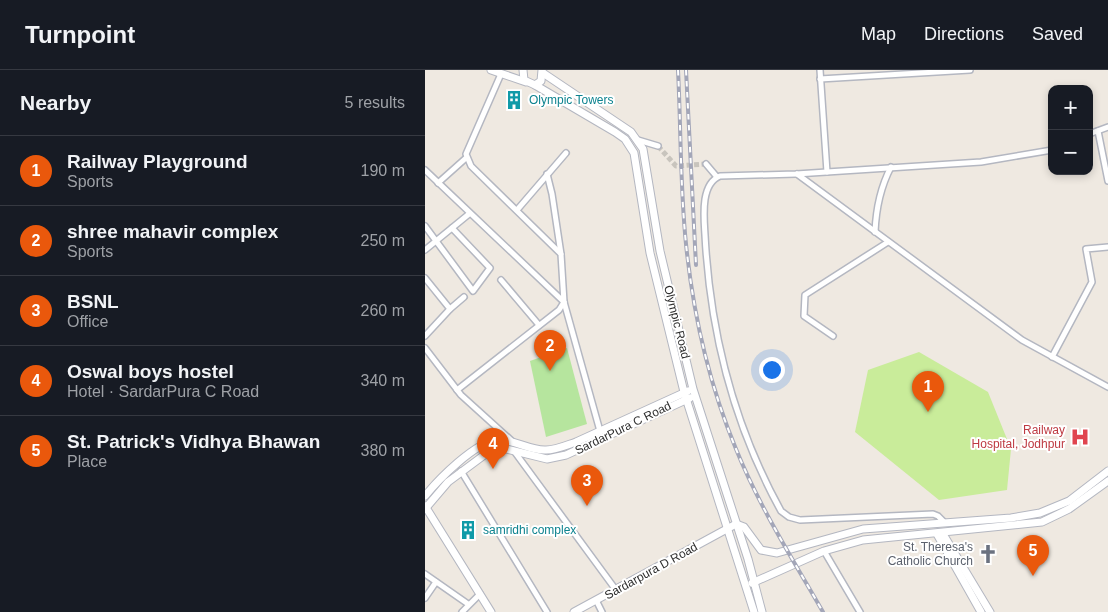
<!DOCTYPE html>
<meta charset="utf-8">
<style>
body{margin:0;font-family:Arial,sans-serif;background:#242831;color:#f1f3f6}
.controls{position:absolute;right:15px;top:15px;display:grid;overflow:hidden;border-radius:10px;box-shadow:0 2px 8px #0003}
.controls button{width:45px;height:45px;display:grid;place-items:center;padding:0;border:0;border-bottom:1px solid #363941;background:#171b24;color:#f1f3f6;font:25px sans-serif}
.you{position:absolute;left:346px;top:299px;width:18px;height:18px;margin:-12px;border:4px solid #fff;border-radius:50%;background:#1a73e8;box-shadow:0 0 0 8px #1a73e833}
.badge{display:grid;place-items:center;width:32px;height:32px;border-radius:50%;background:#ea580c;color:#fff;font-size:16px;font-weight:700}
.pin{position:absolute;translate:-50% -41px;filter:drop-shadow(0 1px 2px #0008)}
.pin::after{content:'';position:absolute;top:26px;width:18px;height:15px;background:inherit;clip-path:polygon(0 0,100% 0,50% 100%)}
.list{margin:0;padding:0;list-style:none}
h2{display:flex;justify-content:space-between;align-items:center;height:65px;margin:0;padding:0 20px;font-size:21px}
h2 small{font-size:16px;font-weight:400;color:#9ea1a6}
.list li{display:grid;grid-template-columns:32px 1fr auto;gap:15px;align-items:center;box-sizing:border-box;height:70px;padding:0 20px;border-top:1px solid #363941}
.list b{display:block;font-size:19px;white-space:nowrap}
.list p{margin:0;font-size:16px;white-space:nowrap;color:#9ea1a6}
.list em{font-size:16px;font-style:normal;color:#9ea1a6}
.map{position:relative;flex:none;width:683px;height:542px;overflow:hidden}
header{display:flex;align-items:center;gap:30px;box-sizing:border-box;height:70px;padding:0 25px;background:#171b24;border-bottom:1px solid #363941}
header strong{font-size:24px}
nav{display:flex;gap:28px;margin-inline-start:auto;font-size:18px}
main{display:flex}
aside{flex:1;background:#171b24}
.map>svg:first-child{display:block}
.green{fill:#b6e59e}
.pitch{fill:#c9ec9a}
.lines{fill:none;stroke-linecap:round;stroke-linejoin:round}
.street-tunnel{stroke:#c8c4bd;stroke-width:5;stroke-dasharray:5 2.5;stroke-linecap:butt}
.street-casing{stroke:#b4b7c1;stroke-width:8}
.secondary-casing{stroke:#b4b7c1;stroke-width:9}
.street{stroke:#fff;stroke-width:5}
.secondary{stroke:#fff;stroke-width:7}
.rail-casing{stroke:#a3a6b8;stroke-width:4}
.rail{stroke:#fff;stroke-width:2;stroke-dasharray:5.5;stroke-linecap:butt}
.labels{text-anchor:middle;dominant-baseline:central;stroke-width:4;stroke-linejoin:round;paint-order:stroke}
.culture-label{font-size:12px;fill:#0d838f;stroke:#fff;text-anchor:start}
.street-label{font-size:12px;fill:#2e2e2e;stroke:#fff}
.health-label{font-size:12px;fill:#be3a42;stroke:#fff;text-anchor:end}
.worship-label{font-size:12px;fill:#5b616d;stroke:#fff;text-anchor:end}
</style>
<header>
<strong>Turnpoint</strong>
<nav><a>Map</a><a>Directions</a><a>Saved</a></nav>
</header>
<main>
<aside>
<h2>Nearby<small>5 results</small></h2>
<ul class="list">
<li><span class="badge">1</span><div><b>Railway Playground</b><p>Sports</p></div><em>190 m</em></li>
<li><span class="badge">2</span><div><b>shree mahavir complex</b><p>Sports</p></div><em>250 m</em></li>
<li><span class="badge">3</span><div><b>BSNL</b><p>Office</p></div><em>260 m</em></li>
<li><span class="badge">4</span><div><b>Oswal boys hostel</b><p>Hotel · SardarPura C Road</p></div><em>340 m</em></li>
<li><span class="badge">5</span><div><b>St. Patrick's Vidhya Bhawan</b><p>Place</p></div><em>380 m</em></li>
</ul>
</aside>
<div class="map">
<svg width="683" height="542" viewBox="0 0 683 542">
<rect width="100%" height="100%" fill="#efe9e1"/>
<!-- green -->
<path class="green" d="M142,278L162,354L121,367L105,291Z"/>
<!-- pitch -->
<path class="pitch" d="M494,282L563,322L586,379L582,420L514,430L430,362L443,300Z"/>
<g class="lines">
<!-- street-tunnel -->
<path class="street-tunnel" d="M233,76L251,96L281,94"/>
<!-- street casing -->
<g class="street-casing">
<g id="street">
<path d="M395,0L402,102"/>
<path d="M395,9L545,0"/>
<path d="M673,61L683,111"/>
<path d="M664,64L683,57"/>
<path d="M213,70L233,76"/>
<path d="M281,94L292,107"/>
<path d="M0,100L139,232L136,184L46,96L41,84L76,4"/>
<path d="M122,104L127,124L136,184"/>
<path d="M372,104L597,270L683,317"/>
<path d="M13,113L41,88"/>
<path d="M92,140L141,83"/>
<path d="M0,156L48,221L65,198L27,158"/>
<path d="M450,162C451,139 455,118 466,97"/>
<path d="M0,180L44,144"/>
<path d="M0,208L25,239L0,266"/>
<path d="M76,210L114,255"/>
<path d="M139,232L175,361"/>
<path d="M25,239L39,227"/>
<path d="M408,266L379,246L380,225L463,172"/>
<path d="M0,278L36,325L88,372"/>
<path d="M627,287L667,212L661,179L683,177"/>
<path d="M32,320L134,240L139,232"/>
<path d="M89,381L191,520"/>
<path d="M36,401L122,542"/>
<path d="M520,453L513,446L508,444L375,450L364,447L356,441C309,356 285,261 280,165C279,148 275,114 295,106L371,104L556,92L627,80"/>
<path d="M399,481L435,542"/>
<path d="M0,504L43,534"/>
<path d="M0,528L11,512"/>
<path d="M171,530L177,542"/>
<path d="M37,542L55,524"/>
</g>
</g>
<!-- secondary casing -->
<g class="secondary-casing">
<g id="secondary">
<path d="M66,0L101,12"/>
<path d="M98,0L99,10L110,15L116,11L117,0"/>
<path d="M118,3L206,62L218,79L235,181L268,319L323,489L337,542"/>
<path d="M110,15L190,62L200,69L209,83L225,183L259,322L329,542"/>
<path d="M0,426C13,410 50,372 72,370C89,369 105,381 121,380C131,380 142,375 151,372L263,321"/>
<path d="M0,436L66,542"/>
<path d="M0,439L23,412L66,380L77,378L122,389L141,385L265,328"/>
<path d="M512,464L556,542"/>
<path d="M518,464L565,542"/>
<path d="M327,513L399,481L438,470L617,452L644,439L683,411"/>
<path d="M149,542L311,454L319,457L336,480L352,483L438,459L586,448L615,443L644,431L683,401"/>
</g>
</g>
<!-- street -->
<use href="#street" class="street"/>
<!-- secondary -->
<use href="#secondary" class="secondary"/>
<!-- rail casing -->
<g class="rail-casing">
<g id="rail">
<path d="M253,0C256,58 255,116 261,174C268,243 284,314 311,379C334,436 367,488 398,542"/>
<path d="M261,0L271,195"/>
</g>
</g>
<!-- rail -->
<use href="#rail" class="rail"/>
</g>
<!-- icons -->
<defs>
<g id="building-bare" transform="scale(1.5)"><path d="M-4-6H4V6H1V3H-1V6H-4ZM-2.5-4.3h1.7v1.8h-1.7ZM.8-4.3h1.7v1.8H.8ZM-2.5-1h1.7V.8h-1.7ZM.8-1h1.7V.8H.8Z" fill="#0f9aa8" stroke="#fff" stroke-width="2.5" paint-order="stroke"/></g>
<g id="hospital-bare" transform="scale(1.5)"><path d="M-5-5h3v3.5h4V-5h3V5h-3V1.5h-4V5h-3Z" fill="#e0444e" stroke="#fff" stroke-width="2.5" paint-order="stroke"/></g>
<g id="church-bare" transform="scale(1.5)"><path d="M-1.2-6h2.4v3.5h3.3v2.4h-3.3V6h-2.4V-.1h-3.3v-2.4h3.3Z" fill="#6b7280" stroke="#fff" stroke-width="2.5" paint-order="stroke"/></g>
</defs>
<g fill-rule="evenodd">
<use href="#building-bare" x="89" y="30"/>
<use href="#hospital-bare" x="655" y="367"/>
<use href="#building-bare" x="43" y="460"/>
<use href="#church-bare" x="563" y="484"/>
</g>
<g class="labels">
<!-- culture labels -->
<g class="culture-label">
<text x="104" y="30">Olympic Towers</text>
<text x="58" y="460">samridhi complex</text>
</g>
<!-- street labels -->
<g class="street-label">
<text transform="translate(252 252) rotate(76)">Olympic Road</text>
<text transform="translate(198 358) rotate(-26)">SardarPura C Road</text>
<text transform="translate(226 501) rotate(-29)">Sardarpura D Road</text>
</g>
<!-- health labels -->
<g class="health-label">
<text x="640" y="360">Railway<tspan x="640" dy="14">Hospital, Jodhpur</tspan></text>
</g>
<!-- worship labels -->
<g class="worship-label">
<text x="548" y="477">St. Theresa's<tspan x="548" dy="14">Catholic Church</tspan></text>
</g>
</g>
</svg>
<div class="controls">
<button>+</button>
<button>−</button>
</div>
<div class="you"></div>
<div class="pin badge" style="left:503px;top:342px">1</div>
<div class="pin badge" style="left:125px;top:301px">2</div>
<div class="pin badge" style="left:162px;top:436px">3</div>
<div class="pin badge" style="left:68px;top:399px">4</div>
<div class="pin badge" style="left:608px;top:506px">5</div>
</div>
</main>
